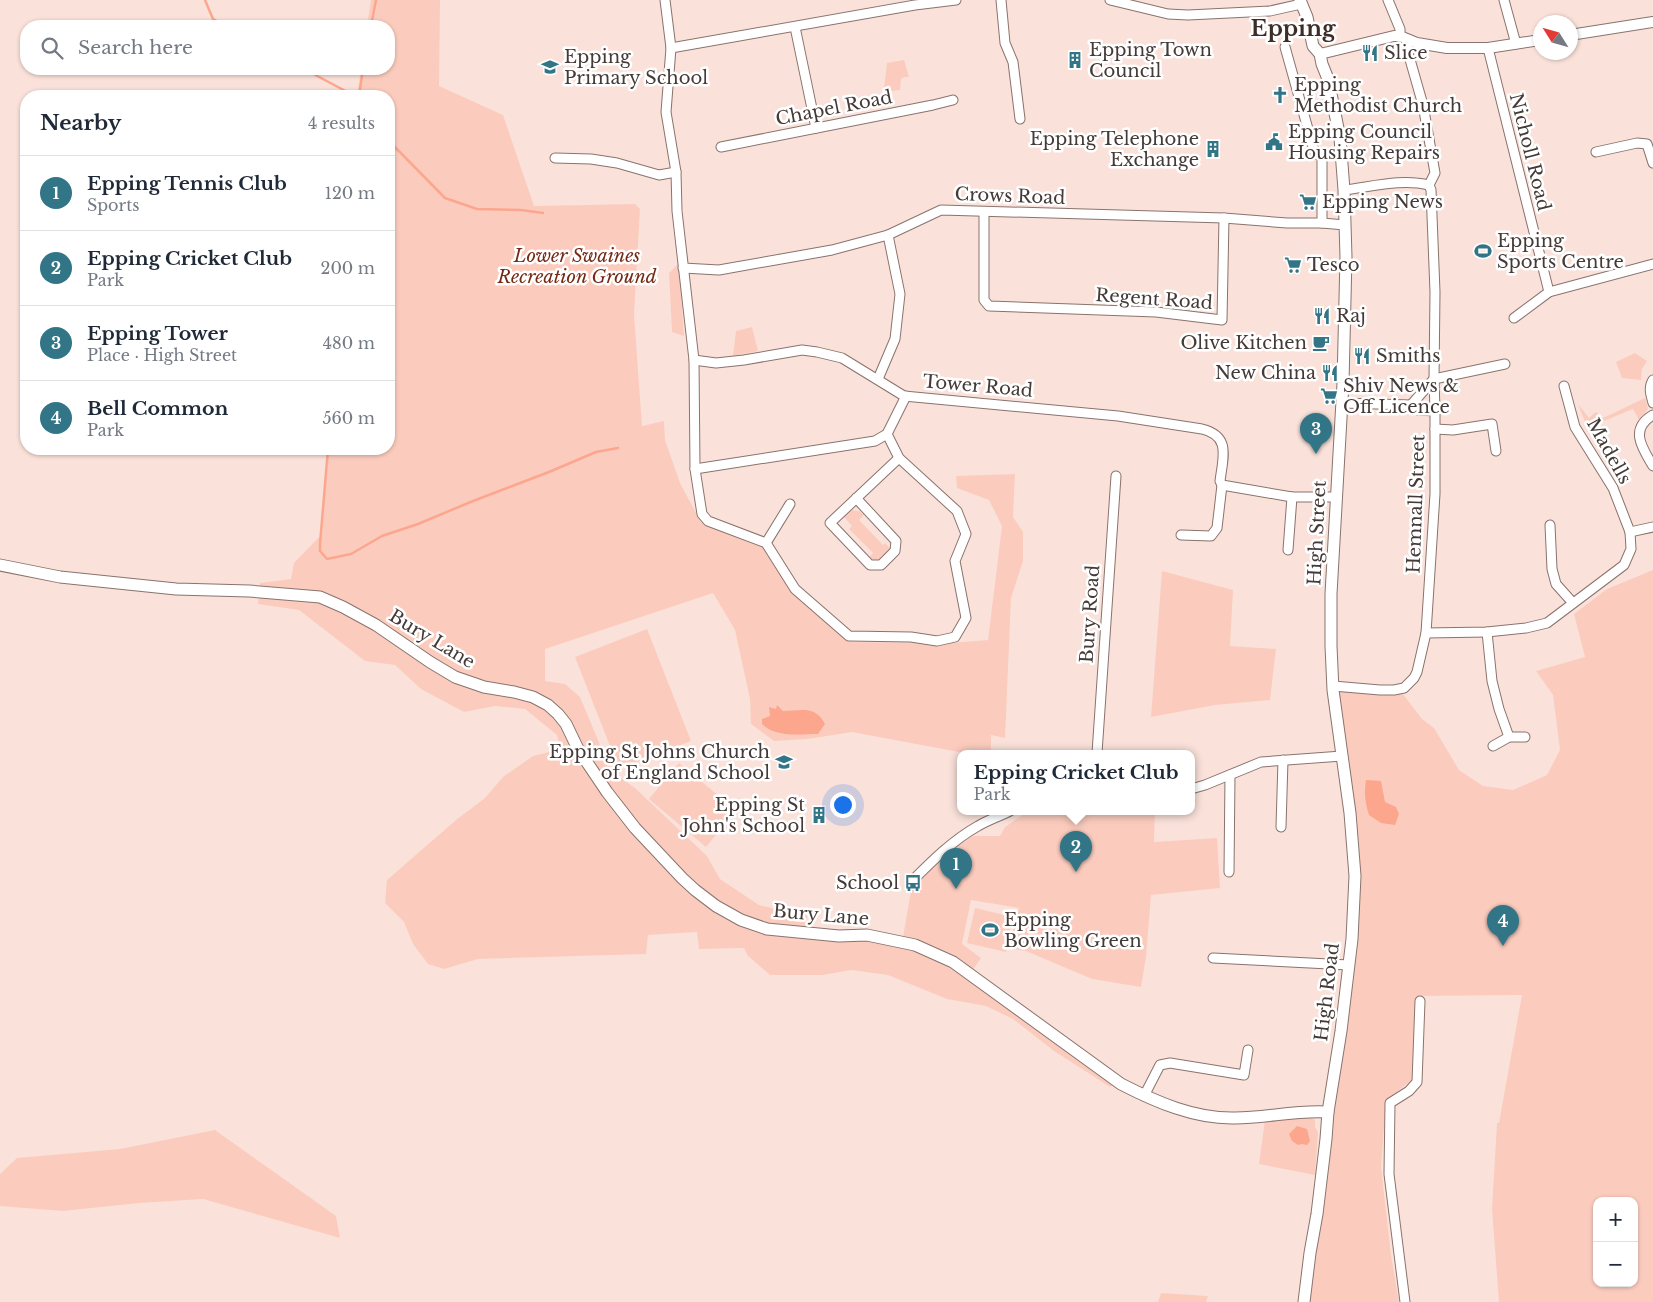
<!DOCTYPE html>
<meta charset="utf-8">
<style>
body{margin:0;font-family:"Libre Baskerville",serif;background:#f2f2f3;color:#1f2937}
.controls{position:absolute;right:15px;bottom:15px;display:grid;overflow:hidden;border-radius:10px;box-shadow:0 1px 4px #0004}
.controls button{width:45px;height:45px;display:grid;place-items:center;padding:0;border:0;border-bottom:1px solid #e0e1e3;background:#fff;color:#1f2937;font:25px sans-serif}
.compass{position:absolute;left:1533px;top:15px;width:45px;height:45px;border-radius:50%;background:#fff;box-shadow:0 1px 4px #0004;rotate:307deg}
.you{position:absolute;left:842px;top:804px;width:18px;height:18px;margin:-12px;border:4px solid #fff;border-radius:50%;background:#1a73e8;box-shadow:0 0 0 8px #1a73e833}
.badge{display:grid;place-items:center;width:32px;height:32px;border-radius:50%;background:#327586;color:#fff;font-size:16px;font-weight:700}
.pin{position:absolute;translate:-50% -41px;filter:drop-shadow(0 1px 2px #0008)}
.pin::after{content:'';position:absolute;top:26px;width:18px;height:15px;background:inherit;clip-path:polygon(0 0,100% 0,50% 100%)}
.popup{position:absolute;left:957px;top:750px;width:238px;height:65px;box-sizing:border-box;display:grid;place-content:center;border-radius:10px;background:#fff;filter:drop-shadow(0 1px 4px #0005);font-size:16px;white-space:nowrap;color:#747a83}
.popup b{font-size:19px;color:#1f2937}
.popup::after{content:'';position:absolute;left:50%;top:100%;margin-left:-10px;border:10px solid transparent;border-top-color:#fff}
.list{margin:0;padding:0;list-style:none}
h2{display:flex;justify-content:space-between;align-items:center;height:65px;margin:0;padding:0 20px;font-size:21px}
h2 small{font-size:16px;font-weight:400;color:#747a83}
.list li{display:grid;grid-template-columns:32px 1fr auto;gap:15px;align-items:center;box-sizing:border-box;height:75px;padding:0 20px;border-top:1px solid #e0e1e3}
.list b{display:block;font-size:19px;white-space:nowrap}
.list p{margin:0;font-size:16px;white-space:nowrap;color:#747a83}
.list em{font-size:16px;font-style:normal;color:#747a83}
.icon{flex:none;width:28px;height:28px;fill:none;stroke:currentColor;stroke-width:2;stroke-linecap:round;stroke-linejoin:round}
.map{position:relative;flex:none;width:1653px;height:1302px;overflow:hidden}
.search{position:absolute;background:#fff;box-shadow:0 1px 4px #0004;left:20px;top:20px;width:375px;height:55px;display:flex;align-items:center;gap:12px;box-sizing:border-box;padding:0 18px;border-radius:20px;color:#747a83;font-size:19px}
.panel{position:absolute;background:#fff;box-shadow:0 1px 4px #0004;left:20px;top:90px;width:375px;height:365px;border-radius:20px}
.map>svg:first-child{display:block}
.green{fill:#fbccbe;fill-rule:evenodd}
.water{fill:#fca68e}
.lines{fill:none;stroke-linecap:round;stroke-linejoin:round}
.stream{stroke:#fca68e;stroke-width:2.5}
.minor-casing{stroke:#89736d;stroke-width:11}
.tertiary-casing{stroke:#89736d;stroke-width:12}
.secondary-casing{stroke:#89736d;stroke-width:13}
.minor{stroke:#fff;stroke-width:9}
.tertiary{stroke:#fff;stroke-width:10}
.secondary{stroke:#fff;stroke-width:11}
.labels{text-anchor:middle;dominant-baseline:central;stroke-width:5;stroke-linejoin:round;paint-order:stroke}
.poi-label{font-size:18px;fill:#443a37;stroke:#fff;text-anchor:start}
.street-label{font-size:18px;fill:#443a37;stroke:#fff}
.park-label{font-size:18px;font-style:italic;fill:#742914;stroke:#fff}
.district-label{font-size:22px;font-weight:bold;fill:#3e2c26;stroke:#fff}
</style>
<div class="map">
<svg width="1653" height="1302" viewBox="0 0 1653 1302">
<rect width="100%" height="100%" fill="#fae2da"/>
<!-- green -->
<g class="green">
<path d="M371,0H440L439,86L503,115L534,206L635,204L640,209L634,314L642,426L664,421L665,440L680,483L701,522L765,546L794,594L849,642L950,643L988,640L1002,526L989,500L957,488L956,476L1015,474L1013,517L1023,532V561L1011,598L1005,738L991,735V753H964L852,732L808,739L774,741L751,724L750,699L735,630L713,593L545,649V681L565,684L580,697L611,771L635,788L707,856L720,879L759,905L807,916L804,935L910,939L903,937L912,885L958,846L973,836H1000L1005,827L1024,814L1050,811H1155L1154,842L1217,838L1220,888L1151,895L1146,957L1141,987L1092,979L1026,951L1008,948L1019,908L971,900L962,944L981,958L972,971L1113,1085L1110,1087L1054,1051L1013,1019L986,1006L947,999L888,975L851,970L823,975H770L748,956L744,948L699,949L697,932L648,935L646,954L478,959L444,969L428,964L413,944L404,922L385,903L387,880L456,820L485,798L503,777L533,756L553,751L563,759L557,735L525,709L495,706L464,712L421,689L395,665L365,661L299,610L258,604L260,583L291,579L294,563L322,534L328,449H389V96H357L361,69H389V26H367Z"/>
<path d="M904,60L909,77H904L901,79L900,90L893,91L884,88L887,63Z"/>
<path d="M679,263L684,336L672,332L669,273Z"/>
<path d="M752,327L758,351L733,356L736,331Z"/>
<path d="M1635,353L1647,361L1642,369L1641,380L1622,378L1616,362Z"/>
<path d="M1645,398L1648,409L1639,420L1633,409L1599,423L1590,435L1578,404L1589,418L1596,412L1603,418Z"/>
<path d="M852,510L859,511L864,515L859,520L883,545L885,543L893,551L880,563H871L868,559L873,553L849,529L852,526L844,517Z"/>
<path d="M1653,570V1302H1499L1492,1209L1497,1123H1499L1522,995L1417,996L1416,1077L1386,1100L1381,1167L1391,1255L1399,1302H1308L1346,1020L1354,811L1339,690L1403,694L1422,719L1434,728L1459,770L1483,786L1513,790L1547,775L1560,750L1553,695L1536,671L1585,657L1574,614L1607,589ZM1597,1201H1634V1283H1597Z"/>
<path d="M1162,571L1233,590L1230,646L1276,649L1270,700L1215,705L1151,717Z"/>
<path d="M647,629L691,741L619,769L575,657Z"/>
<path d="M679,763L736,810L706,847L649,799Z"/>
<path d="M975,908L1013,917L1006,952L967,943Z"/>
<path d="M1308,1117L1315,1120V1127L1318,1132L1315,1175L1259,1164L1265,1120Z"/>
<path d="M215,1130L336,1216L340,1238L203,1199L139,1203L63,1211L0,1206V1174L17,1158L120,1149Z"/>
<path d="M1161,1293L1208,1296L1206,1302H1158Z"/>
</g>
<!-- water -->
<g class="water">
<path d="M777,705L783,711C801,711 815,705 825,724L818,734C800,734 776,738 762,724V719L770,716L769,707L776,709Z"/>
<path d="M1366,780L1381,781L1385,802L1396,807L1399,814L1395,825L1381,823L1369,815C1365,803 1364,793 1366,780Z"/>
<path d="M1297,1126L1307,1129L1310,1141L1307,1145L1302,1144L1298,1145L1292,1141L1289,1134Z"/>
</g>
<g class="lines">
<!-- stream -->
<g class="stream">
<path d="M205,0L213,19L227,26"/>
<path d="M371,26L376,0"/>
<path d="M304,69L355,96"/>
<path d="M359,96L363,69"/>
<path d="M389,141L445,198L477,209L521,210L543,213"/>
<path d="M328,449L320,544V551L327,559L351,554L382,536L418,524L473,501L549,472L596,452L618,448"/>
</g>
<!-- minor casing -->
<g class="minor-casing">
<g id="minor">
<path d="M665,0L671,48L666,112L676,172L677,211L694,360L695,469L702,514L708,521L766,543L795,589L849,636L911,637L937,641L955,637L966,618L955,561L966,534L957,511L899,458L887,434"/>
<path d="M1001,0L1005,43L1013,62L1020,119"/>
<path d="M1110,0L1168,14L1188,15L1270,11L1301,4"/>
<path d="M1388,0L1400,29V36"/>
<path d="M1504,0L1516,44"/>
<path d="M795,27L816,128"/>
<path d="M1285,47L1315,154L1322,155V223"/>
<path d="M671,48L915,5L956,0"/>
<path d="M1488,48L1549,292"/>
<path d="M721,147L933,105L953,100"/>
<path d="M1596,152L1637,143L1647,144L1653,163"/>
<path d="M555,158L591,159L617,163L659,175L676,172"/>
<path d="M1344,190C1371,187 1401,178 1429,185"/>
<path d="M984,212V300L989,306L1156,312L1222,320L1224,218"/>
<path d="M683,268L719,270L832,250L888,235L941,210L1224,218L1287,223H1322L1345,225"/>
<path d="M1514,318L1549,292L1653,264"/>
<path d="M694,360L716,363L744,360L802,350L817,352L842,358L904,396L1118,416L1202,429C1231,436 1223,457 1220,481L1222,485L1292,497H1336"/>
<path d="M878,379L895,339L900,294L888,235"/>
<path d="M1653,380C1648,388 1651,395 1653,403"/>
<path d="M1342,403L1411,405L1418,410L1435,411"/>
<path d="M1411,405L1434,379L1505,364"/>
<path d="M1653,415C1629,429 1642,448 1653,466"/>
<path d="M1435,429L1453,430L1492,424L1496,451"/>
<path d="M695,469L875,441L887,434L906,396"/>
<path d="M856,498L896,541L895,551L881,565H870L830,523L899,458"/>
<path d="M1550,525L1552,569L1556,584L1573,603"/>
<path d="M1630,532L1653,527"/>
<path d="M1181,535L1211,536L1217,528L1222,485"/>
<path d="M766,543L790,504"/>
<path d="M1288,550L1292,497"/>
<path d="M1487,632L1492,681L1499,709L1509,737"/>
<path d="M1426,633L1487,632L1526,628L1547,623L1624,565L1631,549L1630,532L1613,488L1575,427L1564,386"/>
<path d="M1333,686L1380,690H1394L1404,688L1414,678L1417,672L1426,633L1435,494V411L1434,379L1435,292L1431,190L1429,185L1435,173L1423,105L1407,49L1409,40"/>
<path d="M1493,746L1509,737H1525"/>
<path d="M1097,753L1116,476"/>
<path d="M1191,789L1205,785L1261,762L1342,756"/>
<path d="M1281,827L1283,760"/>
<path d="M1229,872L1230,775"/>
<path d="M912,881C932,861 953,840 978,826C988,820 1000,816 1010,811"/>
<path d="M1213,958L1349,965"/>
<path d="M1144,1096L1160,1065L1170,1063L1244,1075L1248,1050"/>
<path d="M1405,1302L1389,1174L1390,1103L1409,1091L1417,1082L1420,1001"/>
</g>
</g>
<!-- tertiary casing -->
<g class="tertiary-casing">
<g id="tertiary">
<path d="M1570,35L1653,22"/>
<path d="M1320,54L1394,36H1400L1417,43L1447,48H1488L1540,40"/>
</g>
</g>
<!-- secondary casing -->
<g class="secondary-casing">
<g id="secondary">
<path d="M1300,0L1307,17L1313,46L1320,54L1322,64L1328,79L1340,138L1344,190L1346,257L1343,383L1331,594V646L1333,690L1350,813L1355,876L1352,939L1341,1031L1328,1112L1326,1139L1317,1214L1310,1253L1304,1302"/>
<path d="M0,565L60,577L176,589L249,591L320,597L343,607L376,625L430,662L455,677L484,687L514,692L533,697L548,705L558,714L566,724L578,749L607,792L635,828L682,878L695,890L716,906L741,920L767,929L839,936L867,935L915,945L953,962L1121,1084C1156,1102 1195,1119 1235,1118C1267,1118 1294,1110 1328,1112"/>
</g>
</g>
<!-- minor -->
<use href="#minor" class="minor"/>
<!-- tertiary -->
<use href="#tertiary" class="tertiary"/>
<!-- secondary -->
<use href="#secondary" class="secondary"/>
</g>
<!-- icons -->
<defs>
<g id="restaurant-bare" transform="scale(1.35)"><path d="M-5-6h1v4h1v-4h1v4h1v-4h1v5L-1.5 .5V6h-2V.5L-5-1ZM5-6V6H3V1.5H1.5Q1.5-4 5-6Z" fill="#327586" stroke="#fff" stroke-width="2.5" paint-order="stroke"/></g>
<g id="building-bare" transform="scale(1.35)"><path d="M-4-6H4V6H1V3H-1V6H-4ZM-2.5-4.3h1.7v1.8h-1.7ZM.8-4.3h1.7v1.8H.8ZM-2.5-1h1.7V.8h-1.7ZM.8-1h1.7V.8H.8Z" fill="#327586" stroke="#fff" stroke-width="2.5" paint-order="stroke"/></g>
<g id="school-bare" transform="scale(1.35)"><path d="M0-5L7-2L0 1L-7-2ZM-4 1L0 2.5L4 1V4Q0 6-4 4Z" fill="#327586" stroke="#fff" stroke-width="2.5" paint-order="stroke"/></g>
<g id="church-bare" transform="scale(1.35)"><path d="M-1.2-6h2.4v3.5h3.3v2.4h-3.3V6h-2.4V-.1h-3.3v-2.4h3.3Z" fill="#327586" stroke="#fff" stroke-width="2.5" paint-order="stroke"/></g>
<g id="civic-bare" transform="scale(1.35)"><path d="M-.6-6.5H3V-4.5H.6V-3L4-1V1h2V6H-6V1h2V-1L-.6-3ZM-1.2 2.5V6h2.4V2.5Z" fill="#327586" stroke="#fff" stroke-width="2.5" paint-order="stroke"/></g>
<g id="supermarket-bare" transform="scale(1.35)"><path d="M-6-5.5h2.5l.6 2H6L4.5 2H-2.5L-4.4-4H-6ZM-1.5 3.2a1.3 1.3 0 1 0 .1 0ZM3 3.2a1.3 1.3 0 1 0 .1 0Z" fill="#327586" stroke="#fff" stroke-width="2.5" paint-order="stroke"/></g>
<g id="stadium-bare" transform="scale(1.35)"><path d="M0-5a6.5 5 0 1 0 0 10a6.5 5 0 1 0 0-10ZM-3.5-1.8h7v3.6h-7Z" fill="#327586" stroke="#fff" stroke-width="2.5" paint-order="stroke"/></g>
<g id="cafe-bare" transform="scale(1.35)"><path d="M-5.5-4.5H6V0H3Q3 3.5 0 3.5H-2.5Q-5.5 3.5-5.5 0ZM3-3.2v2h1.7v-2ZM-6 4.5H4V6H-6Z" fill="#327586" stroke="#fff" stroke-width="2.5" paint-order="stroke"/></g>
<g id="bus-bare" transform="scale(1.35)"><path d="M-5-6H5V4H4V6H2V4H-2V6H-4V4H-5ZM-3.5-4V0h7V-4ZM-3.5 1.2v1.5H-2V1.2ZM2 1.2v1.5H3.5V1.2Z" fill="#327586" stroke="#fff" stroke-width="2.5" paint-order="stroke"/></g>
</defs>
<g fill-rule="evenodd">
<use href="#restaurant-bare" x="1370" y="53"/>
<use href="#building-bare" x="1075" y="60"/>
<use href="#school-bare" x="550" y="67"/>
<use href="#church-bare" x="1280" y="95"/>
<use href="#civic-bare" x="1274" y="142"/>
<use href="#building-bare" x="1213" y="149"/>
<use href="#supermarket-bare" x="1308" y="202"/>
<use href="#stadium-bare" x="1483" y="251"/>
<use href="#supermarket-bare" x="1293" y="265"/>
<use href="#restaurant-bare" x="1322" y="316"/>
<use href="#cafe-bare" x="1321" y="343"/>
<use href="#restaurant-bare" x="1362" y="356"/>
<use href="#restaurant-bare" x="1330" y="373"/>
<use href="#supermarket-bare" x="1329" y="396"/>
<use href="#school-bare" x="784" y="762"/>
<use href="#building-bare" x="819" y="815"/>
<use href="#bus-bare" x="913" y="883"/>
<use href="#stadium-bare" x="990" y="930"/>
</g>
<g class="labels">
<!-- poi labels -->
<g class="poi-label">
<text x="1089" y="50">Epping Town<tspan x="1089" dy="21">Council</tspan></text>
<text x="1384" y="53">Slice</text>
<text x="564" y="57">Epping<tspan x="564" dy="21">Primary School</tspan></text>
<text x="1294" y="85">Epping<tspan x="1294" dy="21">Methodist Church</tspan></text>
<text x="1288" y="132">Epping Council<tspan x="1288" dy="21">Housing Repairs</tspan></text>
<text x="1199" y="139" text-anchor="end">Epping Telephone<tspan x="1199" dy="21">Exchange</tspan></text>
<text x="1322" y="202">Epping News</text>
<text x="1497" y="241">Epping<tspan x="1497" dy="21">Sports Centre</tspan></text>
<text x="1307" y="265">Tesco</text>
<text x="1336" y="316">Raj</text>
<text x="1307" y="343" text-anchor="end">Olive Kitchen</text>
<text x="1376" y="356">Smiths</text>
<text x="1316" y="373" text-anchor="end">New China</text>
<text x="1343" y="386">Shiv News &amp;<tspan x="1343" dy="21">Off Licence</tspan></text>
<text x="770" y="752" text-anchor="end">Epping St Johns Church<tspan x="770" dy="21">of England School</tspan></text>
<text x="805" y="805" text-anchor="end">Epping St<tspan x="805" dy="21">John's School</tspan></text>
<text x="899" y="883" text-anchor="end">School</text>
<text x="1004" y="920">Epping<tspan x="1004" dy="21">Bowling Green</tspan></text>
</g>
<!-- street labels -->
<g class="street-label">
<text transform="translate(834 108) rotate(-11)">Chapel Road</text>
<text transform="translate(1530 152) rotate(76)">Nicholl Road</text>
<text transform="translate(1010 196) rotate(2)">Crows Road</text>
<text transform="translate(1154 299) rotate(4)">Regent Road</text>
<text transform="translate(978 386) rotate(5)">Tower Road</text>
<text transform="translate(1609 451) rotate(61)">Madells</text>
<text transform="translate(1416 504) rotate(-88)">Hemnall Street</text>
<text transform="translate(1317 533) rotate(-87)">High Street</text>
<text transform="translate(1090 614) rotate(-86)">Bury Road</text>
<text transform="translate(432 639) rotate(31)">Bury Lane</text>
<text transform="translate(821 915) rotate(5)">Bury Lane</text>
<text transform="translate(1327 992) rotate(-83)">High Road</text>
</g>
<!-- park labels -->
<g class="park-label">
<text x="577" y="256">Lower Swaines<tspan x="577" dy="21">Recreation Ground</tspan></text>
</g>
<!-- district labels -->
<g class="district-label">
<text x="1293" y="28">Epping</text>
</g>
</g>
</svg>
<div class="controls">
<button>+</button>
<button>−</button>
</div>
<svg class="compass" viewBox="-18 -18 36 36"><path d="M0-13l5 13h-10z" fill="#e53935"/><path d="M0 13l5-13h-10z" fill="#747a83"/></svg>
<div class="you"></div>
<div class="pin badge" style="left:956px;top:889px">1</div>
<div class="pin badge" style="left:1076px;top:872px">2</div>
<div class="popup"><b>Epping Cricket Club</b>Park</div>
<div class="pin badge" style="left:1316px;top:454px">3</div>
<div class="pin badge" style="left:1503px;top:946px">4</div>
<div class="search"><svg class="icon" aria-label="search" viewBox="0 0 24 24"><circle cx="10" cy="10" r="6"/><path d="M15 15l6 6"/></svg>Search here</div>
<section class="panel">
<h2>Nearby<small>4 results</small></h2>
<ul class="list">
<li><span class="badge">1</span><div><b>Epping Tennis Club</b><p>Sports</p></div><em>120 m</em></li>
<li><span class="badge">2</span><div><b>Epping Cricket Club</b><p>Park</p></div><em>200 m</em></li>
<li><span class="badge">3</span><div><b>Epping Tower</b><p>Place · High Street</p></div><em>480 m</em></li>
<li><span class="badge">4</span><div><b>Bell Common</b><p>Park</p></div><em>560 m</em></li>
</ul>
</section>
</div>
